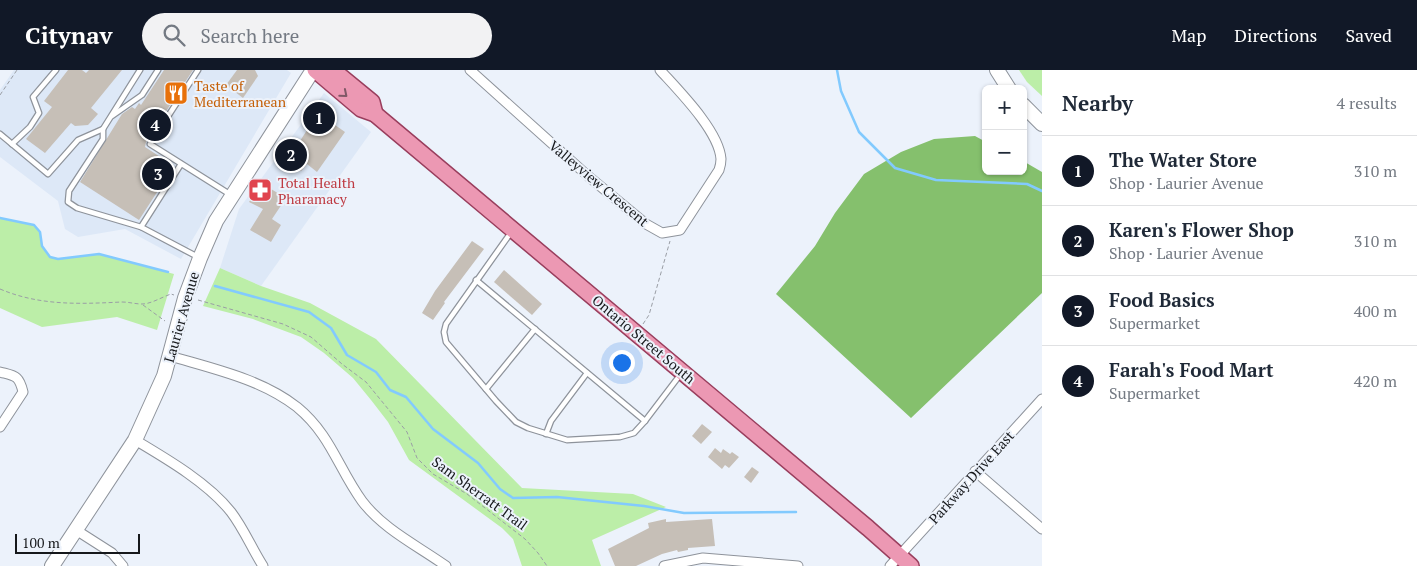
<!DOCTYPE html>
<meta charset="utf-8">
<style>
body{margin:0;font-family:"PT Serif",serif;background:#f2f2f3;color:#1f2937}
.controls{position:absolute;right:15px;top:15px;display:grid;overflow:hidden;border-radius:8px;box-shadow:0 1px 4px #0004}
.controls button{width:45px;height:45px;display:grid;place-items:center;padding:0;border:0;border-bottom:1px solid #e0e1e3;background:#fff;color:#1f2937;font:25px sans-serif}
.scale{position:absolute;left:15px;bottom:12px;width:125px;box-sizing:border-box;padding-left:5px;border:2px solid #16181b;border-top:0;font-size:14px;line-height:18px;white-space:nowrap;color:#16181b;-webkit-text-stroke:4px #ecf2fb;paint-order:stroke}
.you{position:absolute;left:621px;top:292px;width:18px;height:18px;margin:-12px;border:4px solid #fff;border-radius:50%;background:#1a73e8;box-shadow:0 0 0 8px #1a73e833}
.badge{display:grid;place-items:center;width:32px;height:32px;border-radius:50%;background:#111827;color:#fff;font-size:16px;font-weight:700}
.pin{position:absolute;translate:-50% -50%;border:2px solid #fff;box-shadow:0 1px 5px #0006}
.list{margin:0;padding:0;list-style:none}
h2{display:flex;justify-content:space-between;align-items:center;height:65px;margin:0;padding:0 20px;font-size:21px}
h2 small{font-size:16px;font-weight:400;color:#747a83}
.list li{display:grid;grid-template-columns:32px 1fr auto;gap:15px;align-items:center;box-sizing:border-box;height:70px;padding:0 20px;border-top:1px solid #e0e1e3}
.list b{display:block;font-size:19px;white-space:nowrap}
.list p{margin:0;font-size:16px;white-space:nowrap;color:#747a83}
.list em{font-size:16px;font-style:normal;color:#747a83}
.icon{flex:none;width:28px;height:28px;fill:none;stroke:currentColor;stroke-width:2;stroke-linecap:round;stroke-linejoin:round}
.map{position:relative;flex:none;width:1042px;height:496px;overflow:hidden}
header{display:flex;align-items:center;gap:30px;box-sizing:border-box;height:70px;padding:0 25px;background:#111827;color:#fff}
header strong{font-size:24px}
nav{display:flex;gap:28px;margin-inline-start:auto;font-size:18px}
.search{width:350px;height:45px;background:#f2f2f3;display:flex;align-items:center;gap:12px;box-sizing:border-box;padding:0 18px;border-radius:28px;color:#747a83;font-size:19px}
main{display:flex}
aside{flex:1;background:#fff}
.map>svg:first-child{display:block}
.built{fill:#dde8f7}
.green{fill:#bceea8}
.forest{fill:#85c06d}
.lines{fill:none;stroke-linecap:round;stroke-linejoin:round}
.stream{stroke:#82cafe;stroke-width:2.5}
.building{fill:#c6bfb7}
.lane-casing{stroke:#8e939b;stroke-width:7}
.street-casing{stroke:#8e939b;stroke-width:11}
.secondary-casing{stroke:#8e939b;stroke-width:16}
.primary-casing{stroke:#993e5d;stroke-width:18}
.path{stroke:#9a9ea5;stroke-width:1;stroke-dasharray:4 2.5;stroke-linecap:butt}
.lane{stroke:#fff;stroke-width:4.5}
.street{stroke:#fff;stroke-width:9}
.secondary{stroke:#fff;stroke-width:14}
.primary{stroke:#ec98b3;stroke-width:15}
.oneway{stroke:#815867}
.labels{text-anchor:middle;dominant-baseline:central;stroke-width:4;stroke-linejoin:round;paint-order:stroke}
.food-label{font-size:14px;fill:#c56008;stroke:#ecf2fb;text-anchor:start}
.health-label{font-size:14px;fill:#be3a42;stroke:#ecf2fb;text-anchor:start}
.street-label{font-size:14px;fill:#16181b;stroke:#ecf2fb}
</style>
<header>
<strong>Citynav</strong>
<div class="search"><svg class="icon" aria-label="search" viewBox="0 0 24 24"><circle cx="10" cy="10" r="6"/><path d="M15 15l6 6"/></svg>Search here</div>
<nav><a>Map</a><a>Directions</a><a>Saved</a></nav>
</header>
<main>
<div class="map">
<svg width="1042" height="496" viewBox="0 0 1042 496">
<rect width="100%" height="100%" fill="#ecf2fb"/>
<!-- built -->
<g class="built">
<path d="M14,0H287L291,3L181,189L125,159L78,167L65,159L58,131L0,87V20Z"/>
<path d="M324,23L371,62L261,216L220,198L239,139Z"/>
</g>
<!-- green -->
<g class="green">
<path d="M1019,0H1042V26L1027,12Z"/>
<path d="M0,148L34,155L40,162L42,176L50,187L58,189L99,184L174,204L157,260L117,247L42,257L0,238Z"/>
<path d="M220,198L261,216L310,233L376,269L522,418L633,424L666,437L592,470L601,496H522L513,469L502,458L409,390L388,352L371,330L353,308L324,283L301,267L253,249L203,236Z"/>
</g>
<!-- forest -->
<path class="forest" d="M975,66L986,72V101H1023V91L1042,102V223L911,348L776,224L815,176L835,143L864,104L901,82L934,69Z"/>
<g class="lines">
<!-- stream -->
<g class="stream">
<path d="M837,0L841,21L859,62L895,98L936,110L1027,114L1042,121"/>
<path d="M0,148L34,155L40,162L42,176L50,187L58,189L99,184L168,202"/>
<path d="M215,216L309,242L331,258L347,285L376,302L390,320L406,327L433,359L478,393L500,419L513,428L557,427L644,436L684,443L796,442"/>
</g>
</g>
<!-- building -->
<g class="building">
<path d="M68,0H82L86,3L89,0H122L91,38L98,44L88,55L75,56L71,53L45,83L26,69L52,37L44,31Z"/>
<path d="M164,0H193L146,72L145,77L174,96L139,150L80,112L122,44L132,37L135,39L139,33L141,35Z"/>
<path d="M237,0H255L258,6L243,28L226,15Z"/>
<path d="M318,43L345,62L317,102L307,94L301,101L286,89L300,71Z"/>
<path d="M261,113L286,128L272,149L281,155L271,172L250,160L263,139L249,132Z"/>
<path d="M472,171L484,179L444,232L445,233L433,250L422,243L435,221Z"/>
<path d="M504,200L542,234L532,245L494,212Z"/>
<path d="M702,354L712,362L701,374L692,366Z"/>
<path d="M715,378L721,383L723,379L730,384L732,382L739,387L729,398L725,395L722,399L708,387Z"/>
<path d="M752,397L759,402L751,413L744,407Z"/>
<path d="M666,449V452L712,449L715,476L688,478V480L678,482L677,480L662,484L636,496H615L608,479L649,458L648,453Z"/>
</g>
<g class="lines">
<!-- lane casing -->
<g class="lane-casing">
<g id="lane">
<path d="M198,0L150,74L231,125"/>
<path d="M112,46L142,25L158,0"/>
<path d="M103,59V69L69,121L68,132L77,138L141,157"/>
<path d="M0,64L48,104L78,70L103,59L140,0"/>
<path d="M12,74L30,57L39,43L33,27L56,0"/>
<path d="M181,94L141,157L198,187"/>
<path d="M512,161L446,254L444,262L446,272L496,331L516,352L528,358L567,370L620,367L634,363L645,351L680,305"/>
<path d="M476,210L645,351"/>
<path d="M486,319L535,259"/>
<path d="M546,364L551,351L587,303"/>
</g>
</g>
<!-- street casing -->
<g class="street-casing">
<g id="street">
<path d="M470,0L588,106L646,154L662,163L680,160L719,100C720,97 721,93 721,89C719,61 679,21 660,0"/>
<path d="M170,286C214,299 261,309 297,337C331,365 338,398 362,431C383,459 418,476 446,496"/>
<path d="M0,302C15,306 19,305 23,322L0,357"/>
<path d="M135,370C167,389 208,413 231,442C244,459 252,479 263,496"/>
<path d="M975,401L1042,459"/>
<path d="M76,460L112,483L123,496"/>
<path d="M664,496L703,488L798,496"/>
<path d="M890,496L1042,329"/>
</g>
</g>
<!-- secondary casing -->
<g class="secondary-casing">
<g id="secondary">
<path d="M997,0L1009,19"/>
<path d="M1023,35L1042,54"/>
<path d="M52,496L135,370L164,306L185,228L200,188L216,151L313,0"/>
</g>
</g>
<!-- primary casing -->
<g class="primary-casing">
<g id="primary">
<path d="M315,0L361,39L375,44L868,458L911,496"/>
<path d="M333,0L372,32L375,44"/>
</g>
</g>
<!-- path -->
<g class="path">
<path d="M0,25L17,0"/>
<path d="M0,219C40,236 80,234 122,232C129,232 135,234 142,234C151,234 162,227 171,224L174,225"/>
<path d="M198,230L283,254L311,267L342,294L366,312L407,362L417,388L433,404L467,424L525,469L538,483L547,496"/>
<path d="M143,235L165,251"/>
<path d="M643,254L649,245L670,171"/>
</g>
<!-- lane -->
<use href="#lane" class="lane"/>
<!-- street -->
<use href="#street" class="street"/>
<!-- secondary -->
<use href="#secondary" class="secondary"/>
<!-- primary -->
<use href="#primary" class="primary"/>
</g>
<!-- one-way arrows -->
<defs><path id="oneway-chevron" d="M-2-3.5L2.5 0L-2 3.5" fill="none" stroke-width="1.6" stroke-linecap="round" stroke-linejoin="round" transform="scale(1.25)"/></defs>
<use class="oneway" href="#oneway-chevron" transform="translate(344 24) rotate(40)"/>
<!-- icons -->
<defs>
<g id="restaurant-square" transform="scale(1.25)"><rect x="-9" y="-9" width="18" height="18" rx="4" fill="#e8710a" stroke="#ecf2fb"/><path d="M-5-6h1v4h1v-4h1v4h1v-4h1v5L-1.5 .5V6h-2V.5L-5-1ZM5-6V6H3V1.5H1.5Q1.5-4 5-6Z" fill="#fff"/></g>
<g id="pharmacy-square" transform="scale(1.25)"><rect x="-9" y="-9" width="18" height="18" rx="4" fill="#e0444e" stroke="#ecf2fb"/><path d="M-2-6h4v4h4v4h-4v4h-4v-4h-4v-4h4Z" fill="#fff"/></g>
</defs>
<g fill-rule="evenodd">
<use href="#restaurant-square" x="176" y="23"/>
<use href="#pharmacy-square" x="260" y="120"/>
</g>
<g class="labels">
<!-- food labels -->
<g class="food-label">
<text x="194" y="15">Taste of<tspan x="194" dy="16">Mediterranean</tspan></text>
</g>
<!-- health labels -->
<g class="health-label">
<text x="278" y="112">Total Health<tspan x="278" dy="16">Pharamacy</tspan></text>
</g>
<!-- street labels -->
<g class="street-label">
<text transform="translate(599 113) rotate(40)">Valleyview Crescent</text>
<text transform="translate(181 247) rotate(-74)">Laurier Avenue</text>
<text transform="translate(644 269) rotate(40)">Ontario Street South</text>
<text transform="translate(971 407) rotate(-48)">Parkway Drive East</text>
<text transform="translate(480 423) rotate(36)">Sam Sherratt Trail</text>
</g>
</g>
</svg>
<div class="controls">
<button>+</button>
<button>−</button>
</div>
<div class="scale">100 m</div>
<div class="you"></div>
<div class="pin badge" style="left:319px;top:48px">1</div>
<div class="pin badge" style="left:291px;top:85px">2</div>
<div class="pin badge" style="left:158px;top:104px">3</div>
<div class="pin badge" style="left:155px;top:55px">4</div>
</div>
<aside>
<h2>Nearby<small>4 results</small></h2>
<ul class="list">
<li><span class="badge">1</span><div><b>The Water Store</b><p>Shop · Laurier Avenue</p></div><em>310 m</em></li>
<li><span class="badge">2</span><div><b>Karen's Flower Shop</b><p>Shop · Laurier Avenue</p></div><em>310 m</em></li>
<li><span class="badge">3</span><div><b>Food Basics</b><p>Supermarket</p></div><em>400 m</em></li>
<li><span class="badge">4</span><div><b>Farah's Food Mart</b><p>Supermarket</p></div><em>420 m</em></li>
</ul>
</aside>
</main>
